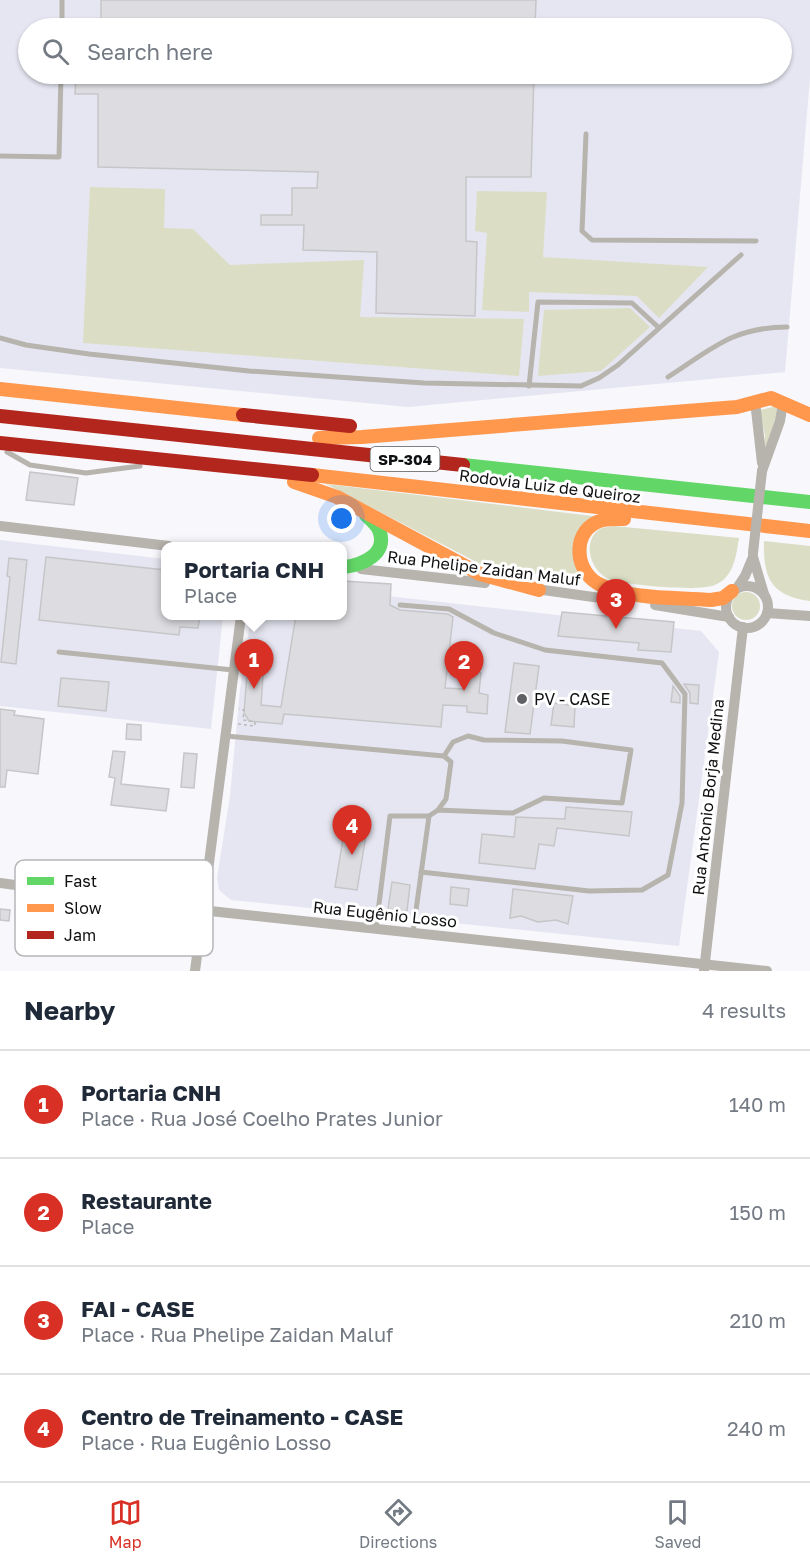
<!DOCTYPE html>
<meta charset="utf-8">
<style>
body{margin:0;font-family:"Golos Text",sans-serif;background:#f6f6f7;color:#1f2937}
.you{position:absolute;left:342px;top:519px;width:21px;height:21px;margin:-15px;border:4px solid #fff;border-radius:50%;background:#1a73e8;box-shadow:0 0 0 9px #1a73e833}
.badge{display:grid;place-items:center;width:39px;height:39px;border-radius:50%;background:#d93025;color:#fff;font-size:20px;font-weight:700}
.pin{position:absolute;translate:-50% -50px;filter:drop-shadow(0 2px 3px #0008)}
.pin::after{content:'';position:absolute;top:32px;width:21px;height:18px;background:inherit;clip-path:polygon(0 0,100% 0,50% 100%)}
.popup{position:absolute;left:161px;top:542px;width:186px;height:78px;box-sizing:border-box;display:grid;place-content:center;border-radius:12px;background:#fff;filter:drop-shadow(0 2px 4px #0005);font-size:20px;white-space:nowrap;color:#747a83}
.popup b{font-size:22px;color:#1f2937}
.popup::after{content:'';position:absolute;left:50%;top:100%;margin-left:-12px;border:12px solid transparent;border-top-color:#fff}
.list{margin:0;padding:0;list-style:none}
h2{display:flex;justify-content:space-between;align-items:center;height:78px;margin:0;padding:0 24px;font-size:26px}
h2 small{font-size:20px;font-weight:400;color:#747a83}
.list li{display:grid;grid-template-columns:39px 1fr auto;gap:18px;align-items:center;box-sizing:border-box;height:108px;padding:0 24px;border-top:2px solid #e0e1e3}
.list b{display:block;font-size:22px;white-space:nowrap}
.list p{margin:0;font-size:20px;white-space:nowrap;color:#747a83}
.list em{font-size:20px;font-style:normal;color:#747a83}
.icon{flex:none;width:33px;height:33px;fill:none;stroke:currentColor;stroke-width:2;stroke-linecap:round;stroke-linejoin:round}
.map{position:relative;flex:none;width:810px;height:971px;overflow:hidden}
.search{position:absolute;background:#fff;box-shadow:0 2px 4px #0004;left:18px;right:18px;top:18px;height:66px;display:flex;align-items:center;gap:15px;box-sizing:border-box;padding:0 21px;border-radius:33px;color:#747a83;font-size:22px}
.sheet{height:510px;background:#fff}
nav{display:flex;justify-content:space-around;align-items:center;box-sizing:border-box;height:84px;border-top:2px solid #e0e1e3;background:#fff;font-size:16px;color:#747a83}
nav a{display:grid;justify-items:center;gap:3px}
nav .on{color:#d93025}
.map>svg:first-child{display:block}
.built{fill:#e5e6f1;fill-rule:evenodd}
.green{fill:#dbdec4}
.building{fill:#dddde1;stroke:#c6c6c9;stroke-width:1.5}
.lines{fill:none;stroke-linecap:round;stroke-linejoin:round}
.path{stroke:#bbb9b6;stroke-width:1.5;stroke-dasharray:3 3;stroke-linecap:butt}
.lane{stroke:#b7b3ad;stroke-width:5}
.street{stroke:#b7b3ad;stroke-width:10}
.fast{stroke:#63d668;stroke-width:14}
.slow{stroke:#ff974d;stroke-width:14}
.jam{stroke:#b3261e;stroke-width:14}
.street-bridge{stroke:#b7b3ad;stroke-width:10}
.poi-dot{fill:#606164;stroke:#fff;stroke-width:2}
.labels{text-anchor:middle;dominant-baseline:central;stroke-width:6;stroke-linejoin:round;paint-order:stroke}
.shield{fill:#fff;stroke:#575859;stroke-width:1.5}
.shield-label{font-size:15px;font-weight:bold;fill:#0f1012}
.street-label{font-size:16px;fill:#0f1012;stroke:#fff}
.poi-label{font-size:16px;fill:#0f1012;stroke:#fff;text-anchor:start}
.key{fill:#fff;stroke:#b7b7b8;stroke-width:1.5}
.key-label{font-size:16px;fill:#0f1012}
</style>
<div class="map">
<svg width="810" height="971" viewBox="0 0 810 971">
<rect width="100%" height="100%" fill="#f7f7fc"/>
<!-- built -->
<g class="built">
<path d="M0,0H810V78L785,372L408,407L0,368ZM28,28H782V74H28Z"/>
<path d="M0,540L165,559L166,616H223L211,729L0,706Z"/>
<path d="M343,591L701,631L719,652L679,946L231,900L219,890L217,878L230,796L240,690L251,616H342Z"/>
</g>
<!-- green -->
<g class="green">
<path d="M90,187L165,189L164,228L193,229L230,265L364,260L360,317L524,319L519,376L83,343Z"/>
<path d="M477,191L547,192L543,257L708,267L659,318L637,296L529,292V312L482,310L487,233L475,231Z"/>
<path d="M630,308L650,327L601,371L538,376L544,310Z"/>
<path d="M777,406L776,417L763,454L765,436L760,410Z"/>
<path d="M326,484L601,517L587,525V580L488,568Z"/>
<path d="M614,526L739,538C736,556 734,577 715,585C699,592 625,585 609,579C591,572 581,541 600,529C603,527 610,527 614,526Z"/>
<path d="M764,541L810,546V601C771,596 763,578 764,541Z"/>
<circle cx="746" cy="606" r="14"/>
</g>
<!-- building -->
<g class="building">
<path d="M101,0H536L535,28H101Z"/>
<path d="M76,74H534L531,177H466V241L477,242L475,316L376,313L377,252L303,250L304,225H261V215H292V188H317L318,172L98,167V94H75Z"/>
<path d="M30,472L78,478L74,505L26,500Z"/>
<path d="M46,557L165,570V615H200L198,628L180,627L179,635L39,620Z"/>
<path d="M9,558L27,560L16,664L1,662L10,577L7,576Z"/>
<path d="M342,581L391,584L390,605L400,610L448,614L453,617L445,688L463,689L465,672L481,673L479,693L488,695L487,714L467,712V706L443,705L441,727L284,714L282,724L249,721L244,713L247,674L263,675L261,705L281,707L296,615H342Z"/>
<path d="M562,612L674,622L671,652L638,650L639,643L558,636Z"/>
<path d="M514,663L539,666L530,734L505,732Z"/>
<path d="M61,678L109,682L106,711L58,706Z"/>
<path d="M684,684L699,685L698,704L690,703V693Z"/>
<path d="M673,686L680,696V703L671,702Z"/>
<path d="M554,703L575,706L574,727L551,725Z"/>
<path d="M0,709L15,711L14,715L44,719L38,774L7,770L5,787H0Z"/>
<path d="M127,724L141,725V740L126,739Z"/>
<path d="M113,751L125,752L121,784L169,789L166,811L111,805L115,778L109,777Z"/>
<path d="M184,753L197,754L194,788L181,787Z"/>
<path d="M566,807L632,812L629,836L557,828L554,846L539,844L535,869L479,863L482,834L514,837L516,817L565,819Z"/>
<path d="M346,821L368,823L357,890L335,887Z"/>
<path d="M392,882L410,885L407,911L388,909Z"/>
<path d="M451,887L469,889L467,906L450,904Z"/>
<path d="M513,889L573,896L568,924L556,920L538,922L521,916L510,918Z"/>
<path d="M0,909L10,910L9,921L0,920Z"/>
</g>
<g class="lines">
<!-- path -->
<path class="path" d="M238,724L255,726V722L243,720L244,710L239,709"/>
<!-- lane -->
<g class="lane">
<path d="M62,28V0"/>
<path d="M586,134L582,231L592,240L756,241"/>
<path d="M0,156L59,157L61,74"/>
<path d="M0,338L26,345L89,354L249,371L424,383L581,386L599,378L618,365L741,255"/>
<path d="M668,377C712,349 733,327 787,327"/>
<path d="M529,386L538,302L632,303L658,327"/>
<path d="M7,452L30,465L86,473L140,466"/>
<path d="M400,605L449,609L494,633L545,650L662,663L685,694L682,803L668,875L642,890L589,891L421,872"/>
<path d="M59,652L233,670"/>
<path d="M226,736L444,756L451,762L446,799L438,810"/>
<path d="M429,816L438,810L513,813L544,798L622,803L631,750L562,741L484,740L468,736L453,742L444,756"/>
<path d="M376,928L390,816H429L413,932"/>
</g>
<!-- street -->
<g class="street">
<path d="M755,401L762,463"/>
<path d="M762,471L780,421L783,402"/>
<path d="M0,526L169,546"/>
<path d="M753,557L764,594"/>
<path d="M361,569L485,583"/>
<circle cx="747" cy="607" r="21"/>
<path d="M737,588L745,576L753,557"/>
<path d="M536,589L622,601"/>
<path d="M655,605L729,617"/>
<path d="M767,613L810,616"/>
<path d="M0,883L201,910L767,971"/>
<path d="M195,971L241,616"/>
<path d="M704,971L743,627"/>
</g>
<!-- fast -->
<g class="fast">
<path d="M463,465L810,502"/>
<path d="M344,567C362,565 389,554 379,530C377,525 370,519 366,515"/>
</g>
<!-- slow -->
<g class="slow">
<path d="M0,389L243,415"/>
<path d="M319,438L362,437L737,407L771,398L810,415"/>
<path d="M312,475L810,531"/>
<path d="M294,482L337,497L480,574L539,590"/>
<path d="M624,519C615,519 605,518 597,522C570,535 576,574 601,585C633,600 676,597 711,600L723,598L732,591"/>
</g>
<!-- jam -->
<g class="jam">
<path d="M243,415L350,426"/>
<path d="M0,416L463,465"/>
<path d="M0,443L312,475"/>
</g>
<!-- street-bridge -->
<path class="street-bridge" d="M753,553L762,471"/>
</g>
<!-- markers -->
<circle class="poi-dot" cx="522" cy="699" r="6"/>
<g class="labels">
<!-- shield labels -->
<rect class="shield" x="370.5" y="447" width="69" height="24" rx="4.5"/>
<g class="shield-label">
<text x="405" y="459">SP-304</text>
</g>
<!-- street labels -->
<g class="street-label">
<text transform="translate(550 486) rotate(7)">Rodovia Luiz de Queiroz</text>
<text transform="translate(484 568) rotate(7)">Rua Phelipe Zaidan Maluf</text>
<text transform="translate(708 797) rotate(-84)">Rua Antonio Borja Medina</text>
<text transform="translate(385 914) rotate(6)">Rua Eugênio Losso</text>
</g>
<!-- poi labels -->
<g class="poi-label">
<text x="534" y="699">PV - CASE</text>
</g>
</g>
<!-- legend -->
<rect x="15" y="860" width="198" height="96" rx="9" class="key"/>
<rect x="27" y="877" width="27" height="8" fill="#63d668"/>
<rect x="27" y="904" width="27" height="8" fill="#ff974d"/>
<rect x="27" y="931" width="27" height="8" fill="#b3261e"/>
<g class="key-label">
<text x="64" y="887">Fast</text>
<text x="64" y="914">Slow</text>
<text x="64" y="941">Jam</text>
</g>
</svg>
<div class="you"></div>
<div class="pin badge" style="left:254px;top:689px">1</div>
<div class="popup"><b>Portaria CNH</b>Place</div>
<div class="pin badge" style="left:464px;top:691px">2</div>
<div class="pin badge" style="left:616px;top:629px">3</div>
<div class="pin badge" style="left:352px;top:855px">4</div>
<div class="search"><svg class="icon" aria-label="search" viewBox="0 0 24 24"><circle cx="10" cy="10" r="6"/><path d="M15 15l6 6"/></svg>Search here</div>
</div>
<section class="sheet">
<h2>Nearby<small>4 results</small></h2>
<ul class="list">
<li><span class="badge">1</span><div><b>Portaria CNH</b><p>Place · Rua José Coelho Prates Junior</p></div><em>140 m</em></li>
<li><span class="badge">2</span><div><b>Restaurante</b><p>Place</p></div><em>150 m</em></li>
<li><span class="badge">3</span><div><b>FAI - CASE</b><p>Place · Rua Phelipe Zaidan Maluf</p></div><em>210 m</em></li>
<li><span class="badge">4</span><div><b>Centro de Treinamento - CASE</b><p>Place · Rua Eugênio Losso</p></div><em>240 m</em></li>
</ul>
</section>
<nav>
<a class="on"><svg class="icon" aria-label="map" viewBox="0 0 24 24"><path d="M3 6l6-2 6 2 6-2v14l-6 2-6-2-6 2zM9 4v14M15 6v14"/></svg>Map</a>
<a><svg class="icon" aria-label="directions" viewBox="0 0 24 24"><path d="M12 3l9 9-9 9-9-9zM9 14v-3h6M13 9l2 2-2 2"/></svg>Directions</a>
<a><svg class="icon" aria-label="saved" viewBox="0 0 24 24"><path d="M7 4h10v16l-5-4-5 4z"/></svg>Saved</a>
</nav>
